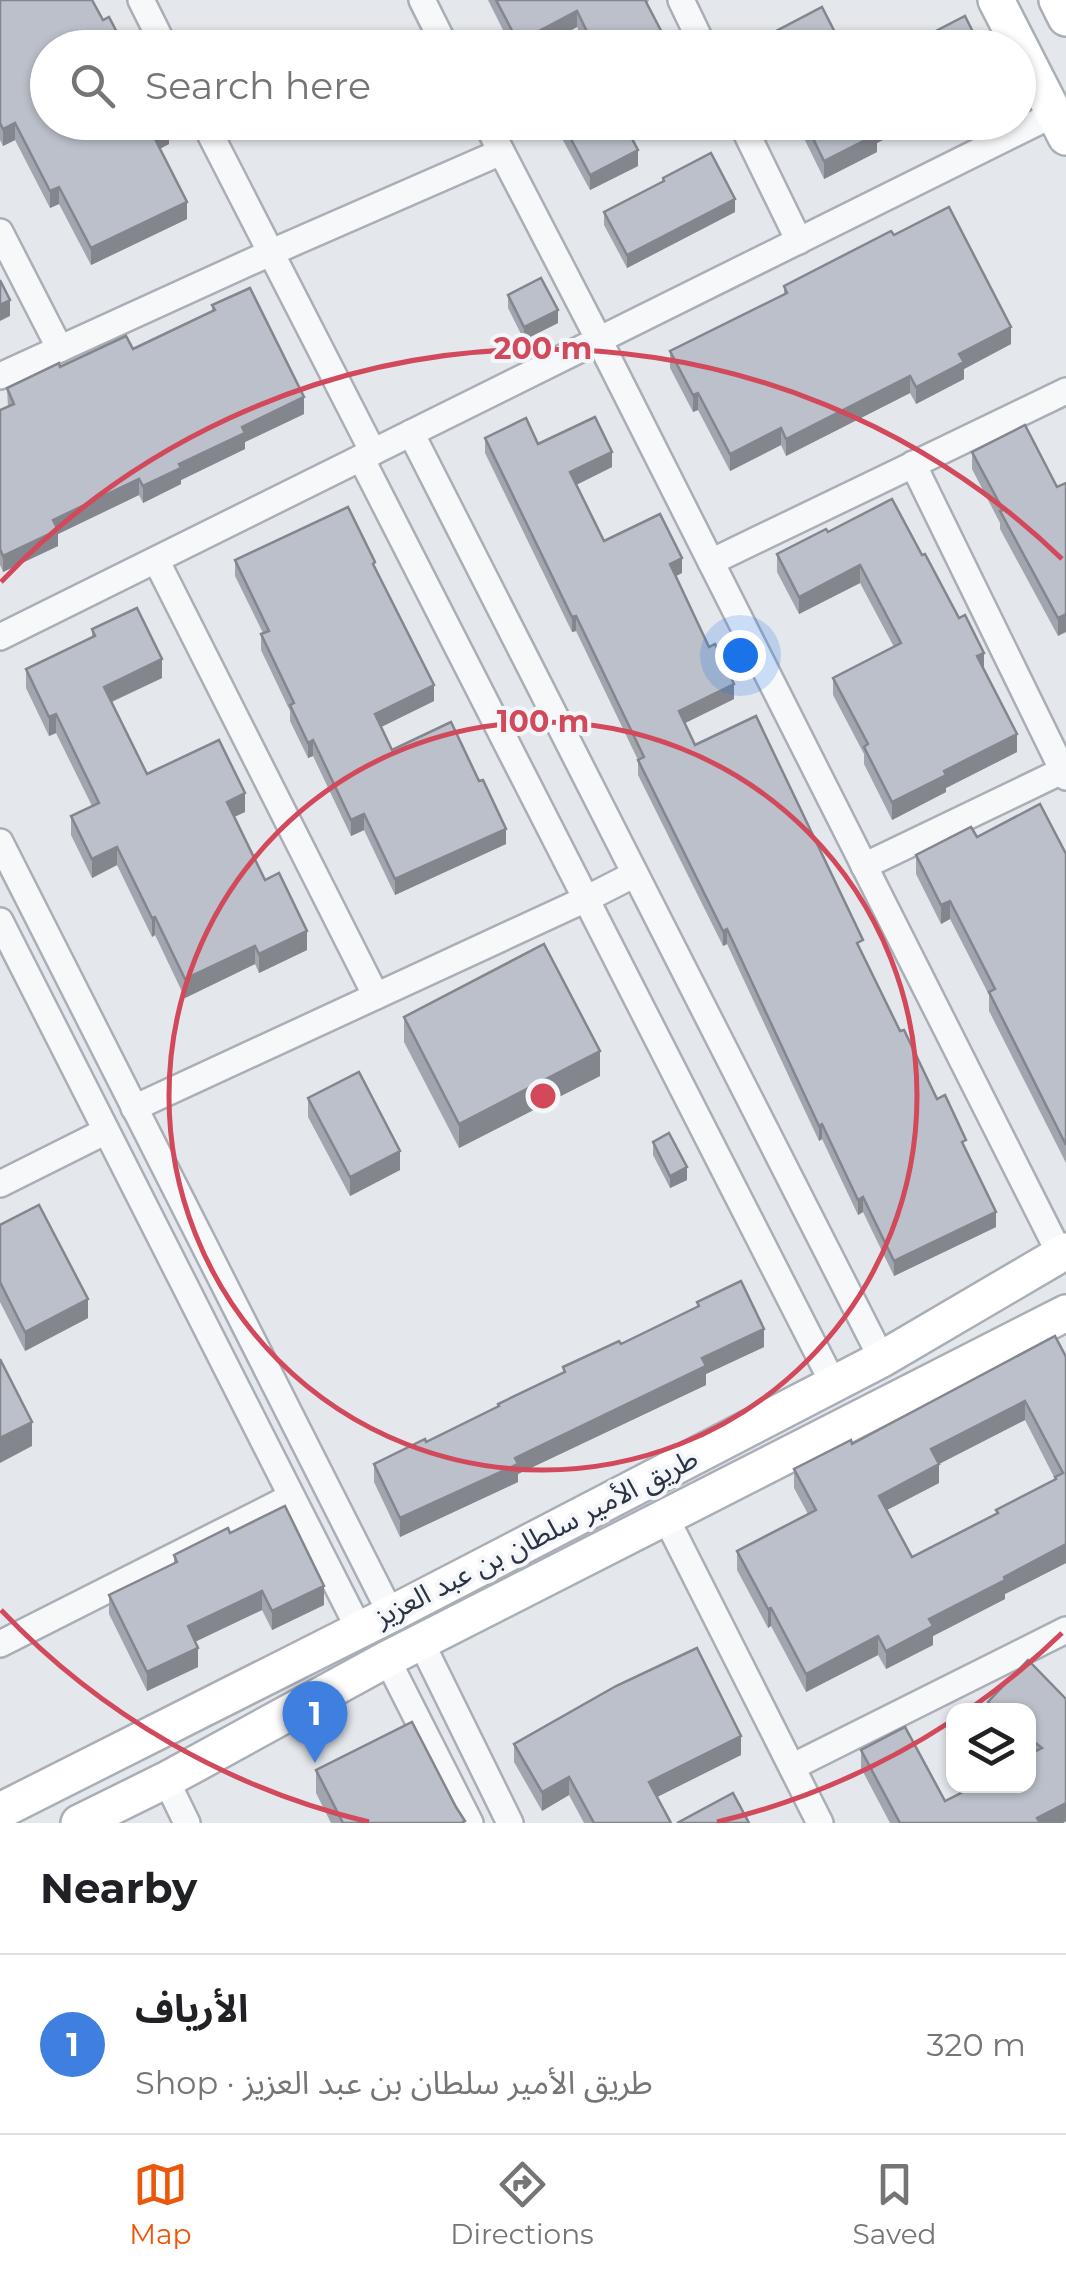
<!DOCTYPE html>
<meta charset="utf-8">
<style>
body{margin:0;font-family:Montserrat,"Noto Sans Arabic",sans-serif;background:#f6f6f6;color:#202124}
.controls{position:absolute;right:30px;bottom:30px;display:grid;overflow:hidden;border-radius:20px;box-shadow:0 2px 8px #0004}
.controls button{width:90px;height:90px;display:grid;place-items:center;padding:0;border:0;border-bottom:2px solid #e0e0e0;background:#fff;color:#202124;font:50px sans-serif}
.you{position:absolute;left:740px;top:655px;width:35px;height:35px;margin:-25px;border:8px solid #fff;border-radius:50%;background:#1a73e8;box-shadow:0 0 0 15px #1a73e833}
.badge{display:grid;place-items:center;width:65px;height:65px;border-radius:50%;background:#ea580c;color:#fff;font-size:32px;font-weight:700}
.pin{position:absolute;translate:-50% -82px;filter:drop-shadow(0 2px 5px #0008)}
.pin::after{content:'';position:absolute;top:52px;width:35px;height:30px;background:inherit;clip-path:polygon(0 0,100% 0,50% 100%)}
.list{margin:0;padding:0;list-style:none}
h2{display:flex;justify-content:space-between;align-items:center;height:130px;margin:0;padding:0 40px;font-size:42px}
h2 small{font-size:32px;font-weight:400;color:#757577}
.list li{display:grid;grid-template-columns:65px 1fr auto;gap:30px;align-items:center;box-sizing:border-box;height:180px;padding:0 40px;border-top:2px solid #e0e0e0}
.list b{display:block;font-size:38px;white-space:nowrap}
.list p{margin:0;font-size:32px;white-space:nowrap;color:#757577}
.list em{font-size:32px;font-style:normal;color:#757577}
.icon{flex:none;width:55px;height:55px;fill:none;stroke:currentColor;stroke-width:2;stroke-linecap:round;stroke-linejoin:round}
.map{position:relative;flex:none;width:1066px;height:1823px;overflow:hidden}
.search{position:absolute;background:#fff;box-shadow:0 2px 8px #0004;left:30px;right:30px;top:30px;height:110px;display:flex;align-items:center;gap:25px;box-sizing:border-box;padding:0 35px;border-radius:55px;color:#757577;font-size:38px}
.sheet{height:310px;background:#fff}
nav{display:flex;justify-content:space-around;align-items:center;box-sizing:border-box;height:140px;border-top:2px solid #e0e0e0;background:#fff;font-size:28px;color:#757577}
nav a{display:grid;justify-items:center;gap:5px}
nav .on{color:#ea580c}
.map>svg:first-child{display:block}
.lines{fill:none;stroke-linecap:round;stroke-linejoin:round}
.street-casing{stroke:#a9aeb7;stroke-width:30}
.secondary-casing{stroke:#a9aeb7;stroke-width:40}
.street{stroke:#f7f8fa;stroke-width:25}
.secondary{stroke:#fff;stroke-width:35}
.wall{fill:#a1a5ae;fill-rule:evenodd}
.shaded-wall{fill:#83868d}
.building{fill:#bbc0ca;stroke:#83868d;stroke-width:2.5;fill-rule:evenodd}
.ring{fill:none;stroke:#d1495b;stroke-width:5}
.labels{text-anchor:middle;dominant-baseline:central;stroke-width:8;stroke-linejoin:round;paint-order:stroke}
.street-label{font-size:28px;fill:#2b3445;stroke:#f4f6f9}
.centre{fill:#d1495b;stroke:#f4f6f9;stroke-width:5}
.ring-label{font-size:30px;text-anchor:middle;font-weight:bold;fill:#d1495b;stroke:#f4f6f9;stroke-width:8;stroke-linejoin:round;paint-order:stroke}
</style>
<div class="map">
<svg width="1066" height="1823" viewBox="0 0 1066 1823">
<rect width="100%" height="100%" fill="#e4e7ec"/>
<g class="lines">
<!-- street casing -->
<g class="street-casing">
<g id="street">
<path d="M141,0L165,48"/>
<path d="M422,0L446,48"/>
<path d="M681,0L704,48"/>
<path d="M204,122L373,452"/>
<path d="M486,122L599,340L1060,1254"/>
<path d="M741,122L799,241"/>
<path d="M0,232L60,349"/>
<path d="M0,376L270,253L501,152"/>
<path d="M411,433L882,1359"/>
<path d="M361,458L833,1383"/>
<path d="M913,464L1066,777"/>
<path d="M156,560L376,996"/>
<path d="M711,562L1066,391"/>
<path d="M0,637L1054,114"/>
<path d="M0,842L391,1614"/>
<path d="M864,866L1066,769"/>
<path d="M0,921L359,1629"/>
<path d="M134,1108L586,899L635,874"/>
<path d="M0,1184L106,1131"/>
<path d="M666,1518L820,1823"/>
<path d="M421,1642L510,1823"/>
<path d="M0,1644L291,1497"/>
<path d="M387,1659L470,1823"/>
<path d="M792,1767L1066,1630"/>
<path d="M166,1780L187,1823"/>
</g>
</g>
<!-- secondary casing -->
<g class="secondary-casing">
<g id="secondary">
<path d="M996,0L1066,137"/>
<path d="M1057,0L1066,18"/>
<path d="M0,1811L391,1614L882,1359L1066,1251"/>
<path d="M79,1823L166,1780L387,1659L1066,1313"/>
</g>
</g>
<!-- street -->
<use href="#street" class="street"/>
<!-- secondary -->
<use href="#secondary" class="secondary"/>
</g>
<!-- wall -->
<g class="wall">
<path d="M0,0L169,144L160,149L187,219L91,265L59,204L50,208L15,140L3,146L0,140Z"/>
<path d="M488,0H649L647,4L670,48H587L577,27L538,48H512Z"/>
<path d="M548,122H623L638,166L590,190L559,133L554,135Z"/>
<path d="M796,122H917L877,143V152L824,179Z"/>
<path d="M663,178L735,212L627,268L604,225V212L663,182Z"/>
<path d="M894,235L1011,344L964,369V379L916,404L910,393L786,456L781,445L730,471L698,410L693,412L670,368V351L784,295V286Z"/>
<path d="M508,295L558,323L524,340L508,308Z"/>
<path d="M212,305L304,414L245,442V449L181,480V484L143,503L139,495L58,534V546L3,572L0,565V410L8,407L7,388L60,367L133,349L212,311Z"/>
<path d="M485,438L538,444L612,467L576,485L604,541L682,573L676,576L734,699L685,723L695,745L863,955L900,1031L966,1149L996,1227L894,1276L863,1212L858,1215L822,1139L819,1141L727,944L723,946L638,775V760L576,631L572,632L485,453Z"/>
<path d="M972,452L1057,487L1066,483L1058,636L1000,529V523L972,469Z"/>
<path d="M828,532L922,555L984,670L1017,752L946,788V792L892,820L864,764V754L833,695V678L894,647L860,583L799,614L777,572V554Z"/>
<path d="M235,560L375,569L434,701L381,727L392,750L506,844L395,895L364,830L351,836L313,756L308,758L290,721V711L261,650V634L263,633L235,576Z"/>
<path d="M92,629L162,678L112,702L147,774L245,812L234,817L265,880L307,950L259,973L255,964L185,998L155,935L152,937L117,865L92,878L71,835V816L92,806L56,733L49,736L26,688V669L92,637Z"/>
<path d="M977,837L1066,854V1163L989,1011V995L950,919L941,924L916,874V855Z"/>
<path d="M404,1017L600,1076L459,1148L404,1042Z"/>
<path d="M308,1098L400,1170L350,1196L308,1117Z"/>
<path d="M653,1142L687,1180L670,1188L653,1155Z"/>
<path d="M0,1225L88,1318L25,1351L0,1302Z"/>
<path d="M697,1302L764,1347L706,1374V1385L518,1474V1482L400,1537L374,1482V1464L426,1442L498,1407V1404L563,1373V1367L621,1344L697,1307Z"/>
<path d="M1066,1357V1563L1005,1594V1599L933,1636V1645L886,1669L878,1655L806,1692L771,1626L768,1628L737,1570V1551L808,1514L794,1488V1469L852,1444ZM1025,1420L1055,1479L996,1510V1514L912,1557L887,1510L939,1483V1464Z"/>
<path d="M230,1533L324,1605L272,1630L262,1610L195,1642L198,1667L147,1691L109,1614V1595L174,1564V1555Z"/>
<path d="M1066,1699V1821L1063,1823H890L861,1768V1750L945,1801L1030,1757L1028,1755V1710H988V1702Z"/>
<path d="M514,1744L741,1755L657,1797L671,1823H584L569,1795L542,1811L514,1762Z"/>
<path d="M316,1770L456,1807L465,1823H331L316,1793Z"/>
</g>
<!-- shaded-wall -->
<g class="shaded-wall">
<path d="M577,11V27L538,48H518V42Z"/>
<path d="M554,122H559V133L554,135Z"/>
<path d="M883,122H917L877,143V152L824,179V161Z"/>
<path d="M15,123V140L3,146V129Z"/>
<path d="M169,127V144L153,152V135Z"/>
<path d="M638,150V166L590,190V175Z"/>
<path d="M59,187V204L50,208V191Z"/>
<path d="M735,199V212L627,268V255Z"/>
<path d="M187,202V219L91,265V248Z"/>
<path d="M10,300V316L0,321V305Z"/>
<path d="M558,310V323L524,340V327Z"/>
<path d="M1011,327V344L964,369V379L916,404V387L959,354Z"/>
<path d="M910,376V393L786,456V439Z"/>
<path d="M698,393V410L693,412V395Z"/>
<path d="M304,397V414L245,442V449L181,480V484L143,503V486L242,427Z"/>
<path d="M781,428V445L730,471V454Z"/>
<path d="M612,452V467L570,488V472Z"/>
<path d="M139,479V495L58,534V546L3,572V556L53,520Z"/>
<path d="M682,558V573L670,579V564Z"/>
<path d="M860,565V583L799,614V597Z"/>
<path d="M1066,614V632L1058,636V618Z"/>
<path d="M576,616V631L572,632V617Z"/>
<path d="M984,653V670L977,656Z"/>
<path d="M162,659V678L104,705V687Z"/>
<path d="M734,684V699L679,726V711Z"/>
<path d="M434,685V701L375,730V714Z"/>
<path d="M56,714V733L49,736V717Z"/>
<path d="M1017,734V752L946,788V792L892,820V802L944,771Z"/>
<path d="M313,740V756L308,758V743Z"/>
<path d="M245,793V812L227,820V802Z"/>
<path d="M364,814V830L351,836V820Z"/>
<path d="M506,829V844L395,895V879Z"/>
<path d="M117,847V865L92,878V859Z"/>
<path d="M950,901V919L941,924V905Z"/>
<path d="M155,917V935L152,937V918Z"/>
<path d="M727,929V944L723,946V931Z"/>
<path d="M307,931V950L259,973V954Z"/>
<path d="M255,946V964L185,998V979Z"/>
<path d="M600,1051V1076L459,1148V1124Z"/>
<path d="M822,1124V1139L819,1141V1126Z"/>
<path d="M400,1151V1170L350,1196V1177Z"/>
<path d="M687,1167V1180L670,1188V1176Z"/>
<path d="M863,1197V1212L858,1215V1200Z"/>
<path d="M996,1212V1227L894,1276V1261Z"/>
<path d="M88,1299V1318L25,1351V1332Z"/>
<path d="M764,1329V1347L706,1374V1385L518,1474V1482L400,1537V1518L702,1358Z"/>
<path d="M1025,1401V1420L931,1468V1449Z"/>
<path d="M32,1422V1446L0,1463V1438Z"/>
<path d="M939,1464V1483L879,1514V1496Z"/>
<path d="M1066,1544V1563L1005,1594V1599L933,1636V1645L886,1669V1651L929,1619L1004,1577Z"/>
<path d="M324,1586V1605L272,1630V1611Z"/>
<path d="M262,1591V1610L188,1645V1626Z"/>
<path d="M771,1608V1626L768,1628V1609Z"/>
<path d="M878,1636V1655L806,1692V1674Z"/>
<path d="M198,1648V1667L147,1691V1672Z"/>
<path d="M741,1736V1755L649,1801V1782Z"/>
<path d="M569,1777V1795L542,1811V1792Z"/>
<path d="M1066,1803V1821L1063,1823H1037V1818Z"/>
</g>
<!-- building -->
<g class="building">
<path d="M0,0H92L103,20L109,17L125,48H48V122H167L169,127L153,135L187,202L91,248L59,187L50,191L15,123L3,129L0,123Z"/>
<path d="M496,0H645L670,48H595L577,11L518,42Z"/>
<path d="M822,7L843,48H767L763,38Z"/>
<path d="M965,16L981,48H914L934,37L932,33Z"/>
<path d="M562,122H623L638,150L590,175Z"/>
<path d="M805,122H883L874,127L877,134L824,161Z"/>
<path d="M711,153L735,199L627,255L604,212L664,181L663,178Z"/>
<path d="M949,207L1011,327L959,354L964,362L916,387L910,376L786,439L781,428L730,454L698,393L693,395L670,351L787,293L784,286L891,231L894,235Z"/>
<path d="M541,278L558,310L524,327L508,295Z"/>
<path d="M0,280L10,300L0,305Z"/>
<path d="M250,288L304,397L242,427L245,433L179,464L181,468L143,486L139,479L53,520L58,530L3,556L0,549V410L14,404L7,388L59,363L60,367L126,336L133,349L215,310L212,305Z"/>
<path d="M595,417L612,452L570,472L604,541L660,514L682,558L670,564L709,647L715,644L734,684L679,711L695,745L756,716L863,940L857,943L900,1031L904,1030L937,1099L945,1095L966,1140L962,1142L996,1212L894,1261L863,1197L858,1200L822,1124L819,1126L727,929L723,931L638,760L644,757L576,616L572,617L485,438L526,418L538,444Z"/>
<path d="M1025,425L1057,487L1066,483V614L1058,618L1000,511L1003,510L972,452Z"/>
<path d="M892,499L922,555L925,554L959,618L965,615L984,653L977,656L1017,734L944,771L946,775L892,802L864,747L868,744L833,678L901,643L860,565L799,597L777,554L826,529L828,532Z"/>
<path d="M348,507L375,562L373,564L434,685L375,714L392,750L451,722L479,781L483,780L506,829L395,879L364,814L351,820L313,740L308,743L290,705L294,703L261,634L269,631L235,560Z"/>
<path d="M137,608L162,659L104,687L147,774L219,740L245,793L227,802L265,880L279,873L307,931L259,954L255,946L185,979L155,917L152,918L117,847L92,859L71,816L99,803L56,714L49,717L26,669L95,636L92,629Z"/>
<path d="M1040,804L1066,854V1145L989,992L995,989L950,901L941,905L916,855L971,827L977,837Z"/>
<path d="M544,944L600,1051L459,1124L404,1017Z"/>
<path d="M359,1072L400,1151L350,1177L308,1098Z"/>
<path d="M669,1133L687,1167L670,1176L653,1142Z"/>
<path d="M39,1205L88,1299L25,1332L0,1282V1225Z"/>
<path d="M741,1281L764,1329L702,1358L706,1366L515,1458L518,1464L400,1518L374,1464L425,1439L426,1442L499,1406L498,1404L565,1372L563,1367L619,1341L621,1344L699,1306L697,1302Z"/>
<path d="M1055,1336L1066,1357V1544L1004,1577L1005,1580L929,1619L933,1626L886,1651L878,1636L806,1674L771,1608L768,1609L737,1551L816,1510L794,1469L851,1440L852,1444ZM1025,1401L1063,1473L1055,1477L1056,1479L996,1510L998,1513L912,1557L879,1496L939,1464L931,1449Z"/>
<path d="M0,1359L32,1422L0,1438Z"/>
<path d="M285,1506L324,1586L272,1611L262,1591L188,1626L198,1648L147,1672L109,1595L177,1562L174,1555L228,1528L230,1533Z"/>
<path d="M697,1648L741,1736L649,1782L671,1823H594L569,1777L542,1792L514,1744L616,1686Z"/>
<path d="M1028,1660L1066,1699V1803L1037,1818L1040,1823H900L861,1750L905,1727L945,1801L975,1786H1028V1758L1033,1755L1032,1753L1042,1748L1028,1737V1710H998L988,1702Z"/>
<path d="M412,1722L456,1807L465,1821L461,1823H343L316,1770Z"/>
<path d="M733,1793L749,1823H677Z"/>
</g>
<!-- distance rings -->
<g class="ring">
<circle cx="543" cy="1096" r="374"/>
<path d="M1062 1633A747 747 0 0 1 971 1708M950 1722A747 747 0 0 1 717 1822M369 1822A747 747 0 0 1 1 1610M1 582A747 747 0 0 1 1062 559"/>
</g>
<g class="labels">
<!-- street labels -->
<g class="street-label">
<text transform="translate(536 1537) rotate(-27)">طريق الأمير سلطان بن عبد العزيز</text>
</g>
</g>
<circle cx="543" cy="1096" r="15" class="centre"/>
<g class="ring-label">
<text x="543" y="359">200 m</text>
<text x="543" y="732">100 m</text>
</g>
</svg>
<div class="controls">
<button><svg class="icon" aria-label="layers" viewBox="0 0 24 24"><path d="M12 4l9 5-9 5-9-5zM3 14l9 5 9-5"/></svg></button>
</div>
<div class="you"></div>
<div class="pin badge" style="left:315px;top:1763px;background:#3f7fe0">1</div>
<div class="search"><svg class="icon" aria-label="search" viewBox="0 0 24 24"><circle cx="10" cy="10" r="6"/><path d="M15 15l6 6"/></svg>Search here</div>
</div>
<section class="sheet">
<h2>Nearby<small></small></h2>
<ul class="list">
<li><span class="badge" style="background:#3f7fe0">1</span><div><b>الأرياف</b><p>Shop · طريق الأمير سلطان بن عبد العزيز</p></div><em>320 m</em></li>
</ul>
</section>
<nav>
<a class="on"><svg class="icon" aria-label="map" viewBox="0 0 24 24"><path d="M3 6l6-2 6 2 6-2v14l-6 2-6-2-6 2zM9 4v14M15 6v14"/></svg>Map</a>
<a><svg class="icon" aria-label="directions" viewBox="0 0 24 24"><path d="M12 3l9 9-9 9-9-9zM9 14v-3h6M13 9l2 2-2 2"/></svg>Directions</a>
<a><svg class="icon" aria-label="saved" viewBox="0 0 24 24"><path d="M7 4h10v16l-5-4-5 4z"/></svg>Saved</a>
</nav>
